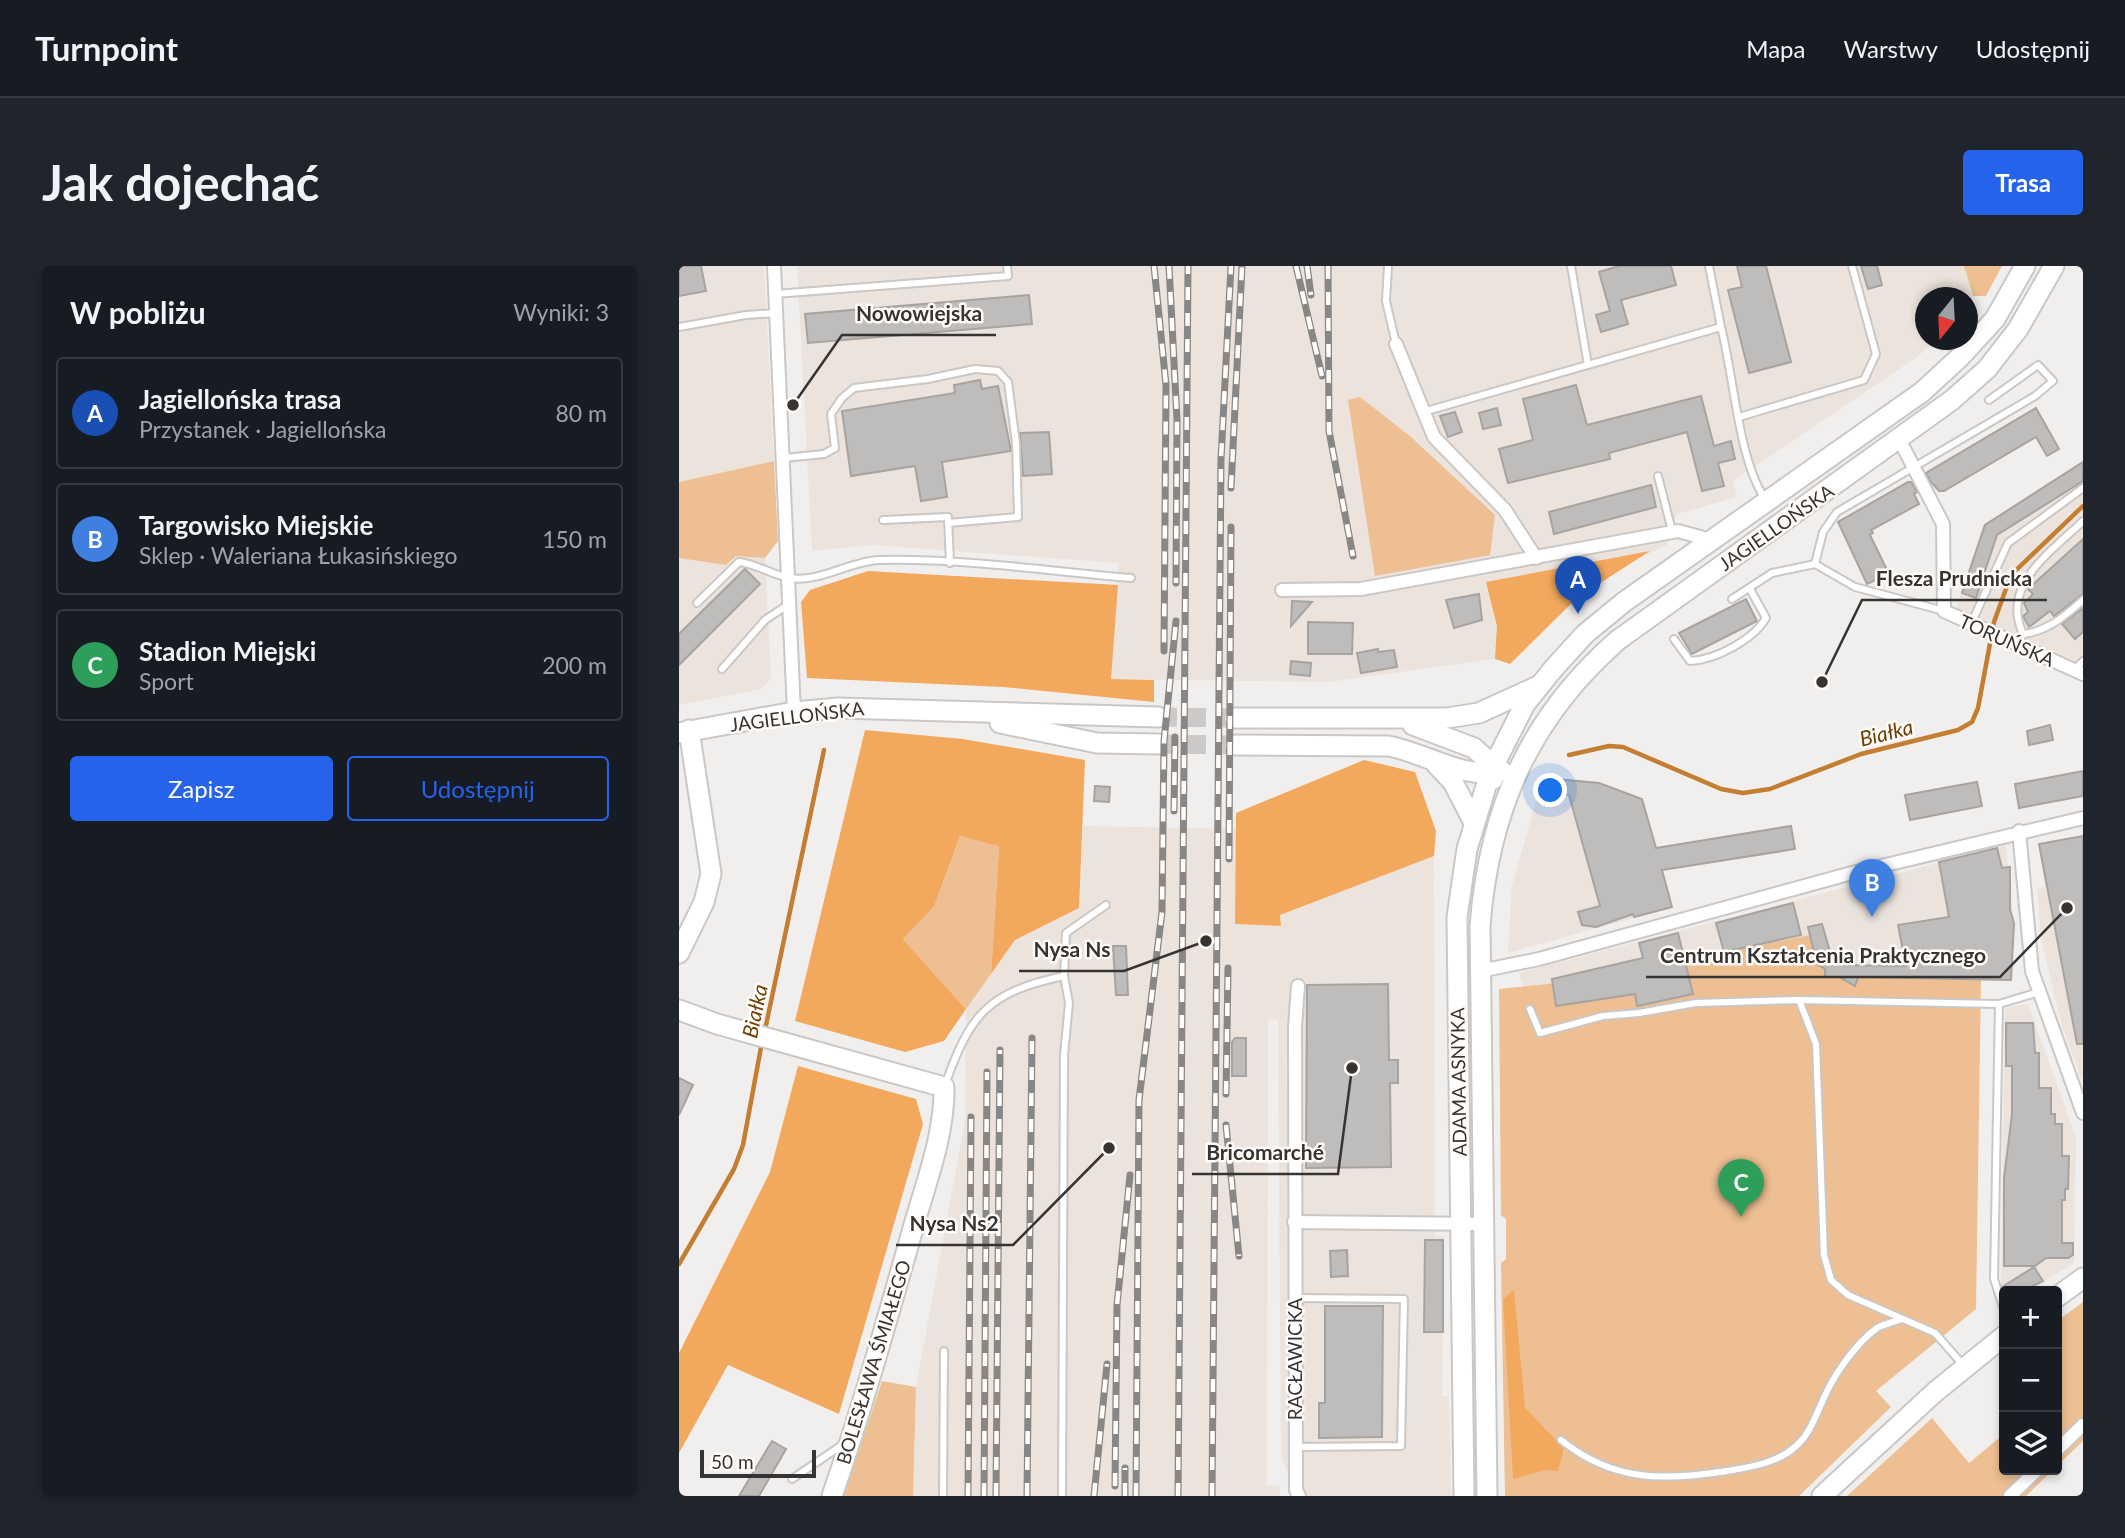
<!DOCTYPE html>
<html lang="pl">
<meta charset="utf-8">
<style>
body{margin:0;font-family:Lato,sans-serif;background:#20242c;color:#f1f3f6}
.controls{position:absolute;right:21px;bottom:21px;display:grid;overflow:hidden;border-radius:7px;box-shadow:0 4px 10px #0003}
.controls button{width:63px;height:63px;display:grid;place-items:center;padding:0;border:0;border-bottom:2px solid #363941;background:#171b24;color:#f1f3f6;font:35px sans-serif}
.compass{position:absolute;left:1236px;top:21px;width:63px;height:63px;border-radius:50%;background:#171b24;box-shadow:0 4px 10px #0003;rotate:198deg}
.scale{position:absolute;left:21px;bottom:18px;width:116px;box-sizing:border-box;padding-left:7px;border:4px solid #353433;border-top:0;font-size:19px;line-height:24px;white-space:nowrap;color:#353433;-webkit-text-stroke:5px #fffcfa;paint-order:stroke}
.you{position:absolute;left:872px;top:525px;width:24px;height:24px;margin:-18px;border:5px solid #fff;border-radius:50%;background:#1a73e8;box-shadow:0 0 0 10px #1a73e833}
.badge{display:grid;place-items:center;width:46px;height:46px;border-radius:50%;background:#2563eb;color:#fff;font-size:23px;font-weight:700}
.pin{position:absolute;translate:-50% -58px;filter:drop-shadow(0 2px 4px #0008)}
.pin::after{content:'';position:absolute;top:37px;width:24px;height:21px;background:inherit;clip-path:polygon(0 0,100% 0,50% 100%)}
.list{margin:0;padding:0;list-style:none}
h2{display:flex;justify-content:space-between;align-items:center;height:91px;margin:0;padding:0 28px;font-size:30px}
h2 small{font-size:23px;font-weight:400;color:#9ea1a6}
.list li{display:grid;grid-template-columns:46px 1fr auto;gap:21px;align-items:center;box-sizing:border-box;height:112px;margin:0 14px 14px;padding:0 14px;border:2px solid #363941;border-radius:7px}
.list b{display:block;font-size:26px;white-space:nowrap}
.list p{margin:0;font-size:23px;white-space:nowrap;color:#9ea1a6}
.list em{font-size:23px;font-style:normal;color:#9ea1a6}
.actions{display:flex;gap:14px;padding:21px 28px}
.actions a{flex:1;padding:16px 0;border:2px solid #2563eb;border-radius:7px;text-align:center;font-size:24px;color:#2563eb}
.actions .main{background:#2563eb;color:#fff}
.icon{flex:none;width:38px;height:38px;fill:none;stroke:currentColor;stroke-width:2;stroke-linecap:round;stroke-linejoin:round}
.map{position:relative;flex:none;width:1404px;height:1230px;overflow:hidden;border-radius:7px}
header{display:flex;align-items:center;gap:42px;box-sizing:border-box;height:98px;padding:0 35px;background:#171b24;border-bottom:2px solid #363941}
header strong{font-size:33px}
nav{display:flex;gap:38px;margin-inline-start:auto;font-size:24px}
.intro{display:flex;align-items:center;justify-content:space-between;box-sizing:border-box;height:168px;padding:0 42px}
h1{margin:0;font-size:49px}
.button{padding:18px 32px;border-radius:7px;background:#2563eb;color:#fff;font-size:24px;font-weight:700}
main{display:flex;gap:42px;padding:0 42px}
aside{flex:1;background:#171b24;border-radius:7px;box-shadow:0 4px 10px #0003}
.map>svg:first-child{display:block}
.built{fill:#ebe3dc}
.green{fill:#edbf93}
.forest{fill:#f2a95e}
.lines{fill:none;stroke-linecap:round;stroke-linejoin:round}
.stream{stroke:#c47e31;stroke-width:4.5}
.building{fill:#bfbdbb;stroke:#a6a3a1;stroke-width:2}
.secondary-tunnel{stroke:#cbcac8;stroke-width:19;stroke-dasharray:19 10;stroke-linecap:butt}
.lane-casing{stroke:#cac7c5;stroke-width:10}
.street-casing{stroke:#cac7c5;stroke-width:16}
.secondary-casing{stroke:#cac7c5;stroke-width:23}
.lane{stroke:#fff;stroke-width:6}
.street{stroke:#fff;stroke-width:12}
.secondary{stroke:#fff;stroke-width:19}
.rail-casing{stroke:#888785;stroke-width:7}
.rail{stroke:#fffcfa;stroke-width:4.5;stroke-dasharray:13;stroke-linecap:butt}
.labels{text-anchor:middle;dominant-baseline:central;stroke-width:5;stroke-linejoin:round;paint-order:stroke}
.street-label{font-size:19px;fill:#353433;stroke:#fffcfa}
.water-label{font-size:21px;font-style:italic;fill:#6e3f00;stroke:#fffcfa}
.leader{fill:none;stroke:#353433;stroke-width:2.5}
.callout-dot{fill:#353433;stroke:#fffcfa;stroke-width:2.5}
.callout-label{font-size:21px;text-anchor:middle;font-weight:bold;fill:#353433;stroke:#fffcfa;stroke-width:5;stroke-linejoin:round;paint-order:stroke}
</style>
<header>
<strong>Turnpoint</strong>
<nav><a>Mapa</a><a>Warstwy</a><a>Udostępnij</a></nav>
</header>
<div class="intro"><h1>Jak dojechać</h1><a class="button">Trasa</a></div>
<main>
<aside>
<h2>W pobliżu<small>Wyniki: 3</small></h2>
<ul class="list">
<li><span class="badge" style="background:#1a4fb4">A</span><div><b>Jagiellońska trasa</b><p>Przystanek · Jagiellońska</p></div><em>80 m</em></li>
<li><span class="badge" style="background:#3f7fe0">B</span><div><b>Targowisko Miejskie</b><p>Sklep · Waleriana Łukasińskiego</p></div><em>150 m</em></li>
<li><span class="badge" style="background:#2e9e5b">C</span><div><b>Stadion Miejski</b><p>Sport</p></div><em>200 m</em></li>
</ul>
<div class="actions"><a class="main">Zapisz</a><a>Udostępnij</a></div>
</aside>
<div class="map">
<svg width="1404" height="1230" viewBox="0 0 1404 1230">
<rect width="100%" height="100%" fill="#f1efed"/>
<!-- built -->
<g class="built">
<path d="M0,0H85L95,195L0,216Z"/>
<path d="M118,0H1285L1294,30L1289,37L1288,32H1246V74H1257L1238,91L1054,215L1058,231L998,248L988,279L906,318L815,393L650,416L431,413L440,297L193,279L133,285Z"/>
<path d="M1404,195V398L1277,343L1304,259Z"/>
<path d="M57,290L86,292L92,412L82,423L0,439V292L47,299Z"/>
<path d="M869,513L920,517L963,533L993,641L829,687L833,619L858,533Z"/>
<path d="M404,560L559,563L556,658L602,659L601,649L755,590L756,970L765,971L763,1130L770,1131L772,1230H617L602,1189L599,753L589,754L588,1219L601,1220V1230H234L237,1121L286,854L287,743L336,674L400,642Z"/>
<path d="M1404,569V817L1382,757L1362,672L1358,623L1366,620L1359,578Z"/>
<path d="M1327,579L1335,657L1332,714L1160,711L1138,698L1119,670L857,722L845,723L840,707Z"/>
<path d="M1349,738L1397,871L1395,997L1350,1025H1325V1028L1322,1020L1326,742Z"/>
</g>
<!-- green -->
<g class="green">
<path d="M1285,0H1323L1307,30H1294Z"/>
<path d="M681,131L732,171L816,249L811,289L696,310L669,134Z"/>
<path d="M95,195L99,275L86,292L57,290L47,299L0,292V216Z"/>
<path d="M281,570L320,579L312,708L287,743L224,673L255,641Z"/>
<path d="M1131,669L1138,698L1160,711L1302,713L1297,1043L1197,1125L1212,1141L1120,1230H826L822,997L827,993V953L822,949L820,723L899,715Z"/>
<path d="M1404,1036V1175L1378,1200V1055Z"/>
<path d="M203,1115L237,1121L234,1230H165Z"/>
<path d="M1253,1152L1290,1197L1325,1168V1204H1374L1347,1230H1168Z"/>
</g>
<!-- forest -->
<g class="forest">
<path d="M971,285L898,332L831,398L816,393L818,360L807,316Z"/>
<path d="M189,305L439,319L432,413L475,414V436L324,421L128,412L122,336L131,324Z"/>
<path d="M186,464L284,473L406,494L400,642L336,674L312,708L320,580L281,570L255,641L224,673L287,743L265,775L226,786L116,755Z"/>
<path d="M685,494L736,506L757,565L755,590L601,649L602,660L556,658L557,547Z"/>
<path d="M119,800L237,833L244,858L160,1148L49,1099L0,1187V1087L91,906Z"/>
<path d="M835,1024L846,1142L885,1182L879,1205L866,1204L834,1213L824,1033Z"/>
</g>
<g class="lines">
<!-- stream -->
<g class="stream">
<path d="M890,489L930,480L944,481L1042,523L1064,527L1091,523L1182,488L1279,464L1293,456L1299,442L1315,356L1332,309L1404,240"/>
<path d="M86,764L145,484"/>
<path d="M0,998L55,903L64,879L83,776"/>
</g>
</g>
<!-- building -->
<g class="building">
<path d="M0,0H22L27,25L0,30Z"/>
<path d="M940,0H992L997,19L942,34L949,58L922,66L917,49L931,45L920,6Z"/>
<path d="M1058,0H1087L1112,96L1070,107L1049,24L1063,21Z"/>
<path d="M1182,0H1198L1203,19L1189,23Z"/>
<path d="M350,29L353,58L129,77L126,48Z"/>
<path d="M301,114L303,123L319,120L332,185L263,196L268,231L242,235L236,200L172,210L163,145L276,127L275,119Z"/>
<path d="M897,119L908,159L1022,130L1035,180L1052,175L1056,193L1039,197L1045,220L1023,225L1008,166L930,187L931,193L829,217L820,183L854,174L844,133Z"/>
<path d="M818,142L822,159L804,163L800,147Z"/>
<path d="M1357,142L1380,183L1368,190L1357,171L1265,225H1260L1251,215L1247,207Z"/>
<path d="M776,146L783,166L769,171L761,150Z"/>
<path d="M370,166L373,208L344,210L341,167Z"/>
<path d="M1404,196V215L1318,269L1297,332L1283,327L1306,259Z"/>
<path d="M1229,216H1232L1238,226L1235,228L1240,238L1192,264L1194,267L1191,269L1210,308L1188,318L1159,256Z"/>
<path d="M972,219L977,241L875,268L870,246Z"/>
<path d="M1404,273V328L1375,350L1371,345L1350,361L1344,350L1349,346L1345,337L1354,328L1349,323Z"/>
<path d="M66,303L81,318L0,399V368Z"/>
<path d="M800,328L803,354L775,362L767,334Z"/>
<path d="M1067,333L1078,355L1013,388L1000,367Z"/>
<path d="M613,335L633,336L612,360Z"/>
<path d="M1404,342V366L1396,373L1383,358Z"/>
<path d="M629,356L674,357L673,388H629Z"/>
<path d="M699,383V386L715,384L718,401L682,407L678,387Z"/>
<path d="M612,395L632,397L631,410L611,408Z"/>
<path d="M1371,459L1374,474L1350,479L1348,465Z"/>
<path d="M1404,505V530L1340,542L1336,518Z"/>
<path d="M877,513L920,517L963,533L977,582L1112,560L1116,583L983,604L993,641L955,651L954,648L917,661L903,659L899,646L921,640L890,529L876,526Z"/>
<path d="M1298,516L1303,540L1231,554L1226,529Z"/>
<path d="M416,520L431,521L430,536L415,535Z"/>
<path d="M1404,570V778H1398L1360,578Z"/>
<path d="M1318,582L1323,602L1331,601V644L1335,657L1332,714L1179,711L1176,720L1160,711H1146V703L1138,698L1129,661L1143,658L1153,693L1162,699L1227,700L1219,659L1270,651L1260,596Z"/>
<path d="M1114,637L1122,669L1045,686L1037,657Z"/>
<path d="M999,667L1014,728L958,740L956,728L877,740L873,713L964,692L960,677Z"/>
<path d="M434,680H447L449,729H437Z"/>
<path d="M709,718L710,794H719V817H711L712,901L627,902L628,719Z"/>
<path d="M1327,757H1354L1356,787H1360V822H1372V848H1376V858H1383V890H1390L1389,923H1386V934H1383V977H1394V989L1389,992H1367L1356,1000H1325V912L1333,848V800H1327Z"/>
<path d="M556,772H567V810H553V776Z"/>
<path d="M0,812L14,819L0,849Z"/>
<path d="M746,974H764V1066H745Z"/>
<path d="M668,984L669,1010L652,1011L651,985Z"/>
<path d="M1355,1001L1364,1015L1343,1025H1325L1323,1021Z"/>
<path d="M646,1040H704L703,1171L640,1172V1137H646Z"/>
<path d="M93,1175L107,1183L80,1230H60Z"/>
</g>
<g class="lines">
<!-- secondary-tunnel -->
<g class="secondary-tunnel">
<path d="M479,451L556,452"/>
<path d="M479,478L556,479"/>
</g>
<!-- lane casing -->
<g class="lane-casing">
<g id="lane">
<path d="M709,0L707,35L717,78"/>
<path d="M892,0L909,99"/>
<path d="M1030,0L1042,61"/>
<path d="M96,28L329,10L328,0"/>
<path d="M0,61L67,49L97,47"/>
<path d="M744,146L1042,61C1055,111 1059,192 1086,233"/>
<path d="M1060,151L1185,114L1197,88L1173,0"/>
<path d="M105,192L145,188L156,182L152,148L163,132L175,122L249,113L296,103L319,105L329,116L337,177L339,251L269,257"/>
<path d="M979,210L993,265"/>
<path d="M204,254L269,251L271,297"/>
<path d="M1053,333L1093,307L1136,298"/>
<path d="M18,337L60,296C78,298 93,309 111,312C140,317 171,295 200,294C284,292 369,305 452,312"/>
<path d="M1265,345L1176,321L1136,298L1144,266L1158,246L1356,130L1374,115L1359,99L1310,134"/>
<path d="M1292,358L1329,277L1404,222"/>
<path d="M1344,368C1369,365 1386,350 1404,334"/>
<path d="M995,373L1011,395C1036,394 1074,374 1087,352L1071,323"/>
<path d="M1339,378L1344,368C1321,319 1372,286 1404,255"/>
<path d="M43,403L86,354L110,338"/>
<path d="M1395,404L1404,395"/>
<path d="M385,710L387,667L427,639"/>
<path d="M1120,734L1320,738L1360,726"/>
<path d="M1320,738L1315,1013L1325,1044"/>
<path d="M851,743L861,767L924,750L960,747L1017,737L1120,734L1137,778L1145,989L1152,1014L1169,1029L1256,1067L1285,1100"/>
<path d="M266,819C291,748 309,726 385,710L390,737L385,789L383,1230"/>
<path d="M617,1032L725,1033L722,1180L617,1181"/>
<path d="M882,1174C934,1216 985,1215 1048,1205C1072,1201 1099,1197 1117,1180C1131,1168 1136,1151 1144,1134C1154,1110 1176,1078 1198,1062C1205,1058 1215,1056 1223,1053"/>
<path d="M113,1213L166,1177"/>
<path d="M264,1230L265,1085"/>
</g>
</g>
<!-- street casing -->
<g class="street-casing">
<g id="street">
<path d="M95,0L115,446"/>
<path d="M717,78L755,171L826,244L857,292"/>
<path d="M1220,173L1264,258L1265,345L1404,408"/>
<path d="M603,324L682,323L999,265L1032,274"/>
<path d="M1340,565L1353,705L1404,847"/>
<path d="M801,705L860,693L1173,607L1404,552"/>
<path d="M619,720L616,761L617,1224L620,1230"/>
<path d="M615,956L804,958"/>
<path d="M1378,1184L1404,1159"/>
<path d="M1331,1230L1358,1204"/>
</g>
</g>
<!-- secondary casing -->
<g class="secondary-casing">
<g id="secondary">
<path d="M556,452H768L800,447L857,421"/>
<path d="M321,457L418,477L479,478"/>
<path d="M734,459L795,482L806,492L814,513"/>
<path d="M0,467L115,446L159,442L479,451"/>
<path d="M556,479L709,480C748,487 783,514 823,505"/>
<path d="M757,498L774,516L795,557"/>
<path d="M0,687L25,636L32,608L10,464"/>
<path d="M0,744L38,758L265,821C266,869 246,919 233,966C208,1054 183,1143 153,1230"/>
<path d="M1378,1031L1404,1012"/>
<path d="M785,1230L778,651L788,583L811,507L846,438L875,402L906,368L945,336L1243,126L1281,91L1316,53L1346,0"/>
<path d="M808,1230L801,660C810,543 851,451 939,374L1273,134L1308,103L1339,63L1375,0"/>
<path d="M1143,1230L1256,1126L1325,1070"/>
</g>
</g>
<!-- lane -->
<use href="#lane" class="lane"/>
<!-- street -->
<use href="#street" class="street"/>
<!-- secondary -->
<use href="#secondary" class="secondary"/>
<!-- rail casing -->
<g class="rail-casing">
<g id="rail">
<path d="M475,0L487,119L485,385"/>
<path d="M490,0L498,154L497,317"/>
<path d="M617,0L643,110"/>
<path d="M628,0L632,29"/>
<path d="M649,0L650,165L674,290"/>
<path d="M552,222L563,0"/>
<path d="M495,545L496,471"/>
<path d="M550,593L552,261"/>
<path d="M547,828L549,702"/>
<path d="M547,859L560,990"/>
<path d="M436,1220L438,1039L451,909"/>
<path d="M289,1230L292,851"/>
<path d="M305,1230L308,806"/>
<path d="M317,1230L321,784"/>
<path d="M348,1230L353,772"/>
<path d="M415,1230L428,1098"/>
<path d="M446,1230V1202"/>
<path d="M457,1230L460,834L483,646L485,475L497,355"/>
<path d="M499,1230L509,0"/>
<path d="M533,1230L542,193L552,0"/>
</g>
</g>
<!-- rail -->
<use href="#rail" class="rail"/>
</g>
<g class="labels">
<!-- street labels -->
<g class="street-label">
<text transform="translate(1097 261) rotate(-35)">JAGIELLOŃSKA</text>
<text transform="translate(1328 374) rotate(24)">TORUŃSKA</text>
<text transform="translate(118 450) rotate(-7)">JAGIELLOŃSKA</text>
<text transform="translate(779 816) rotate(-91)">ADAMA ASNYKA</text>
<text transform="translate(615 1093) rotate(-90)">RACŁAWICKA</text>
<text transform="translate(194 1096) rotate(-73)">BOLESŁAWA ŚMIAŁEGO</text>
</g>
<!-- water labels -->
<g class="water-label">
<text transform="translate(1207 466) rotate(-14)">Białka</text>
<text transform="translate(75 745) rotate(-78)">Białka</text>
</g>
</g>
<!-- callouts -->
<path class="leader" d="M114 139L163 69H317M1143 416L1183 334H1368M527 675L445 705H340M1388 642L1321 711H967M673 802L659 908H513M430 882L334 979H217"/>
<g class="callout-dot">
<circle cx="114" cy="139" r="7"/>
<circle cx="1143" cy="416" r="7"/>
<circle cx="527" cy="675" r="7"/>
<circle cx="1388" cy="642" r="7"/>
<circle cx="673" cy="802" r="7"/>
<circle cx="430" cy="882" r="7"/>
</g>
<g class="callout-label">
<text x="240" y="55">Nowowiejska</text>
<text x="1275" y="320">Flesza Prudnicka</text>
<text x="393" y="691">Nysa Ns</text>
<text x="1144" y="697">Centrum Kształcenia Praktycznego</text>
<text x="586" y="894">Bricomarché</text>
<text x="275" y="965">Nysa Ns2</text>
</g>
</svg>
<div class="controls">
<button>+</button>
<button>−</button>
<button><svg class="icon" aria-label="layers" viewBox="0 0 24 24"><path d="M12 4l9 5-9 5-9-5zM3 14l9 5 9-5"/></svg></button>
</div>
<svg class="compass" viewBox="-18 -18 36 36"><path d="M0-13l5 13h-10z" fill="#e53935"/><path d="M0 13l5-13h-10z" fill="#9ea1a6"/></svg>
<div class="scale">50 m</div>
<div class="you"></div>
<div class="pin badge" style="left:899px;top:348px;background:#1a4fb4">A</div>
<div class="pin badge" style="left:1193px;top:651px;background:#3f7fe0">B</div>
<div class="pin badge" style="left:1062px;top:951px;background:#2e9e5b">C</div>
</div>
</main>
